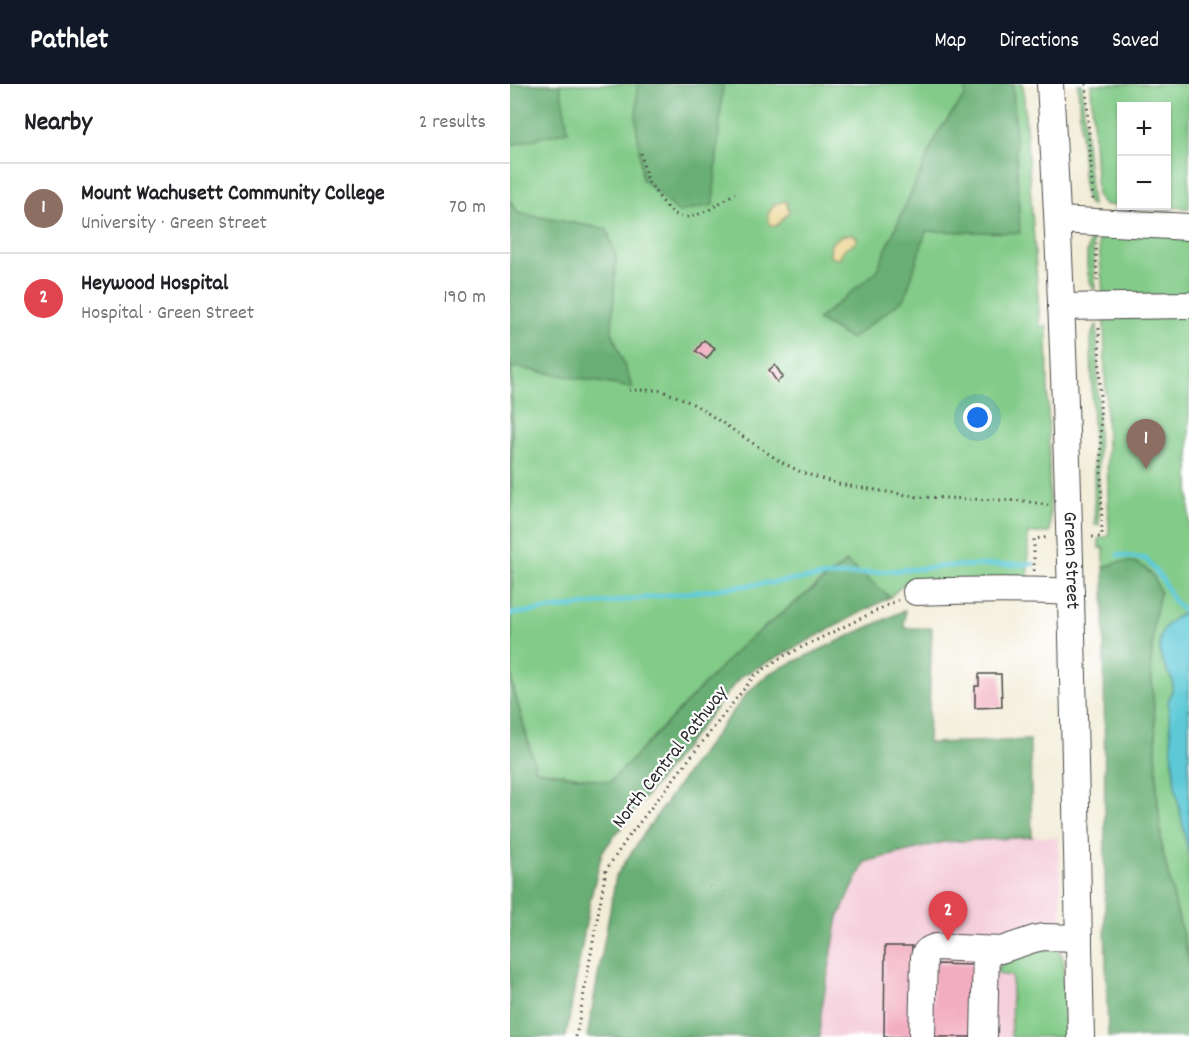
<!DOCTYPE html>
<meta charset="utf-8">
<style>
body{margin:0;font-family:Dekko,sans-serif;background:#f6f6f6;color:#202124}
.controls{position:absolute;right:18px;top:18px;display:grid;overflow:hidden;border-radius:0px;box-shadow:0 2px 4px #0004}
.controls button{width:54px;height:54px;display:grid;place-items:center;padding:0;border:0;border-bottom:2px solid #e0e0e0;background:#fff;color:#202124;font:30px sans-serif}
.you{position:absolute;left:468px;top:334px;width:21px;height:21px;margin:-15px;border:4px solid #fff;border-radius:50%;background:#1a73e8;box-shadow:0 0 0 9px #1a73e833}
.badge{display:grid;place-items:center;width:39px;height:39px;border-radius:50%;background:#111827;color:#fff;font-size:20px;font-weight:700}
.pin{position:absolute;translate:-50% -50px;filter:drop-shadow(0 2px 3px #0008)}
.pin::after{content:'';position:absolute;top:32px;width:21px;height:18px;background:inherit;clip-path:polygon(0 0,100% 0,50% 100%)}
.list{margin:0;padding:0;list-style:none}
h2{display:flex;justify-content:space-between;align-items:center;height:78px;margin:0;padding:0 24px;font-size:26px}
h2 small{font-size:20px;font-weight:400;color:#757577}
.list li{display:grid;grid-template-columns:39px 1fr auto;gap:18px;align-items:center;box-sizing:border-box;height:90px;padding:0 24px;border-top:2px solid #e0e0e0}
.list b{display:block;font-size:22px;white-space:nowrap}
.list p{margin:0;font-size:20px;white-space:nowrap;color:#757577}
.list em{font-size:20px;font-style:normal;color:#757577}
.map{position:relative;flex:none;width:679px;height:953px;overflow:hidden}
header{display:flex;align-items:center;gap:36px;box-sizing:border-box;height:84px;padding:0 30px;background:#111827;color:#fff}
header strong{font-size:28px}
nav{display:flex;gap:33px;margin-inline-start:auto;font-size:21px}
main{display:flex}
aside{flex:1;background:#fff}
.map>svg:first-child{display:block}
.built{fill:#f5cfdb}
.green{fill:#82cb88;stroke:#567b5a;stroke-width:1.5}
.forest{fill:#69af74;stroke:#4a6d50;stroke-width:1.5}
.sand{fill:#eeda9e;stroke:#8c8264;stroke-width:1.5}
.water{fill:#5dc9d7;stroke:#447a81;stroke-width:1.5}
.lines{fill:none;stroke-linecap:round;stroke-linejoin:round}
.stream{stroke:#5dc9d7;stroke-width:5}
.building{fill:#f2adc1}
.minor-casing{stroke:#494845;stroke-width:28}
.path{stroke:#494845;stroke-width:3;stroke-dasharray:1.5 4.5;stroke-linecap:butt}
.minor{stroke:#fff;stroke-width:26}
.labels{text-anchor:middle;dominant-baseline:central;stroke-width:4.5;stroke-linejoin:round;paint-order:stroke}
.street-label{font-size:20px;fill:#2b2b2b;stroke:#fff}
</style>
<header>
<strong>Pathlet</strong>
<nav><a>Map</a><a>Directions</a><a>Saved</a></nav>
</header>
<main>
<aside>
<h2>Nearby<small>2 results</small></h2>
<ul class="list">
<li><span class="badge" style="background:#8d6e63">1</span><div><b>Mount Wachusett Community College</b><p>University · Green Street</p></div><em>70 m</em></li>
<li><span class="badge" style="background:#e0444e">2</span><div><b>Heywood Hospital</b><p>Hospital · Green Street</p></div><em>190 m</em></li>
</ul>
</aside>
<div class="map">
<svg width="679" height="953" viewBox="0 0 679 953">
<rect width="100%" height="100%" fill="#fff"/>
<filter id="ink" filterUnits="userSpaceOnUse"><feTurbulence type="fractalNoise" baseFrequency=".0167" numOctaves="2"/><feDisplacementMap in="SourceGraphic" scale="12" xChannelSelector="R" yChannelSelector="G"/><feConvolveMatrix kernelMatrix="1 2 1 2 8 2 1 2 1" color-interpolation-filters="sRGB"/></filter>
<filter id="wash" filterUnits="userSpaceOnUse"><feTurbulence type="fractalNoise" baseFrequency=".008" numOctaves="4" result="noise"/><feDisplacementMap in="SourceGraphic" scale="24" xChannelSelector="R" yChannelSelector="G"/><feGaussianBlur stdDeviation="1.35" result="paint"/><feColorMatrix in="noise" values="0 0 0 0 0 0 0 0 0 0 0 0 0 0 0 0 0 1.4 0 .05"/><feComposite in="paint" operator="in"/></filter>
<g filter="url(#wash)">
<rect width="100%" height="100%" fill="#f1ecd6"/>
<!-- built -->
<path class="built" d="M522,753H548L554,879L555,953H310L311,929L328,834L355,777L434,758Z"/>
<!-- green -->
<g class="green">
<path d="M0,0H513L530,242H537L540,449H518V493L511,496L395,499L380,513L336,478L233,560L100,698L26,686L2,599L0,488Z"/>
<path d="M568,0H572L577,71L582,122L578,119L574,106Z"/>
<path d="M581,0H679V124L632,122H656V22H612L611,121H594L587,112Z"/>
<path d="M679,147V212L593,211L588,149Z"/>
<path d="M583,152L585,206C575,196 574,164 583,152Z"/>
<path d="M679,229V877L652,765L647,709L646,654L641,582L644,537L650,508L609,478L594,483V464H589V454L599,452L594,234Z"/>
<path d="M587,240L589,441H585L581,257L582,250Z"/>
<path d="M541,864C551,866 552,870 554,879L555,953H501L502,892L487,890L488,883C504,873 523,868 541,864Z"/>
</g>
<!-- forest -->
<g class="forest">
<path d="M0,0H50L58,47L0,61Z"/>
<path d="M127,0H213L203,121L168,128L132,95L126,35L127,22Z"/>
<path d="M456,0H503L510,149L416,147L395,214L341,255L307,236L366,188L428,48L455,12Z"/>
<path d="M0,116L8,129L97,145L106,173L102,248L123,304L2,283V599L26,686L100,698L233,560L337,478L380,513L230,593L92,768L79,821L56,953H0Z"/>
<path d="M609,478H624L634,483L644,493L650,508L644,537L641,582L646,654L647,709L652,765L679,877V898L676,919L679,939V953H598L595,840L594,483Z"/>
<path d="M395,526L394,544H422L418,659L520,656L522,753L434,758L355,778L328,834L311,929L310,953H77L106,792L129,757L178,687L237,609L260,589Z"/>
</g>
<!-- sand -->
<g class="sand">
<path d="M276,117L279,128L266,142L260,141L258,130L265,120Z"/>
<path d="M342,150L347,153L345,159L334,165L329,175L320,172L321,160L331,152Z"/>
</g>
<!-- water -->
<path class="water" d="M679,521V772L665,702L658,618L662,606L663,597C650,578 641,553 662,536C670,530 674,531 679,521Z"/>
<g class="lines">
<!-- stream -->
<g class="stream">
<path d="M608,471L636,475L652,495L663,516L675,528"/>
<path d="M0,530L309,493L440,482L523,480"/>
</g>
</g>
<g id="blocks">
<!-- building -->
<g class="building">
<path d="M194,256L205,264L197,275L186,267Z"/>
<path d="M265,281L273,293L267,298L259,286Z"/>
<path d="M469,590H491L492,623L465,624V602H469Z"/>
<path d="M375,862H402L401,953H374Z"/>
<path d="M424,880L464,881L463,953H423Z"/>
</g>
</g>
</g>
<g filter="url(#ink)">
<use href="#blocks" fill-opacity="0" stroke="#494845" stroke-width="1.5"/>
<g class="lines">
<!-- minor casing -->
<g class="minor-casing">
<g id="minor">
<path id="s1" d="M540,0C559,317 564,635 571,953"/>
<path d="M548,136L679,143"/>
<path d="M551,223L679,221"/>
<path d="M406,508C458,506 509,505 561,508"/>
<path d="M412,953L414,873C415,867 419,865 425,863L491,866L524,855L533,853L569,854"/>
<path d="M474,953L476,866"/>
</g>
</g>
<!-- path -->
<g class="path">
<path d="M576,0L583,116"/>
<path d="M131,69L136,93L139,99C146,108 153,120 162,128C180,143 209,119 225,109"/>
<path d="M586,159L587,201"/>
<path d="M119,306H149L171,314L187,322L271,378L291,388L328,400L409,413L514,417L538,421"/>
<path d="M582,453H590L592,450L589,244"/>
<path d="M524,487V455L539,453"/>
<path d="M66,953L96,786L119,752L244,592L272,573L388,516"/>
</g>
<!-- minor -->
<use href="#minor" class="minor"/>
</g>
</g>
<g class="labels">
<!-- street labels -->
<g class="street-label">
<text stroke="none"><textPath href="#s1" startOffset="477">Green Street</textPath></text>
<text transform="translate(161 674) rotate(-52)">North Central Pathway</text>
</g>
</g>
</svg>
<div class="controls">
<button>+</button>
<button>−</button>
</div>
<div class="you"></div>
<div class="pin badge" style="left:636px;top:385px;background:#8d6e63">1</div>
<div class="pin badge" style="left:438px;top:857px;background:#e0444e">2</div>
</div>
</main>
